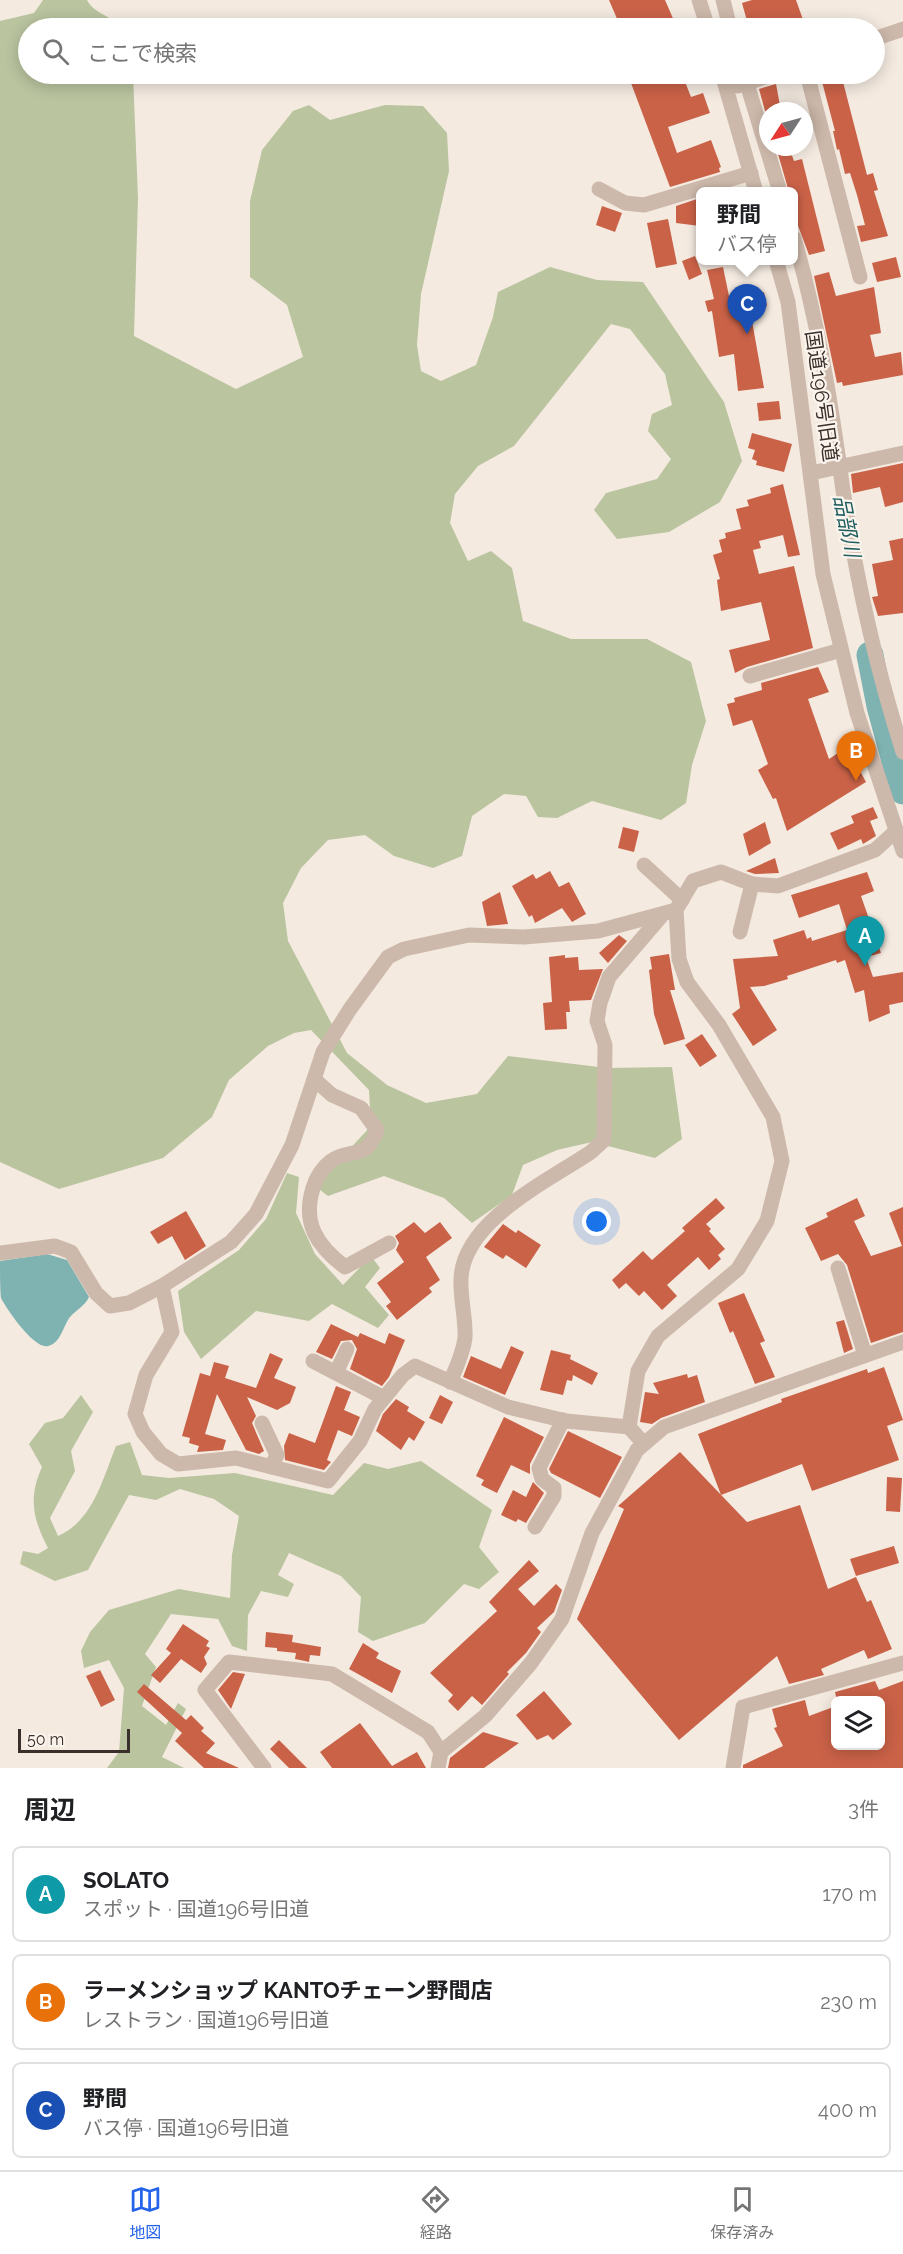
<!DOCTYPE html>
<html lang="ja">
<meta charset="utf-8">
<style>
body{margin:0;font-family:Raleway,"Noto Sans JP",sans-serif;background:#f6f6f6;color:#202124}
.controls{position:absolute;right:18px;bottom:18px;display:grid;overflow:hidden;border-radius:9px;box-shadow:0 3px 15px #0003}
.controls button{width:54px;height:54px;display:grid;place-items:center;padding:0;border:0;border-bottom:2px solid #e0e0e0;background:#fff;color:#202124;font:30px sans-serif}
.compass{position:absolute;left:759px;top:102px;width:54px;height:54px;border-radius:50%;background:#fff;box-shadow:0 3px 15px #0003;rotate:234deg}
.scale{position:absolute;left:18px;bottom:15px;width:112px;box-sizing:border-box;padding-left:6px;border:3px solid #3b2f2b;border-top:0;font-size:16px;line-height:21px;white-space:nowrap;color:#3b2f2b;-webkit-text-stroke:4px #fbf4ed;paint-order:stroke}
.you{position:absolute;left:597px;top:1222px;width:21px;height:21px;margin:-15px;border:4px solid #fff;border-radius:50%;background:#1a73e8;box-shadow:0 0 0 9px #1a73e833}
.badge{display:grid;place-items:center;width:39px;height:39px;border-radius:50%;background:#2563eb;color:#fff;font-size:20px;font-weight:700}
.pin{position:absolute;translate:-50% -50px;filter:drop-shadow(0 2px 3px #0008)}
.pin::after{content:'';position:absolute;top:32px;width:21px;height:18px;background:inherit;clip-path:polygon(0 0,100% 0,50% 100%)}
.popup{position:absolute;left:696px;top:187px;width:102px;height:78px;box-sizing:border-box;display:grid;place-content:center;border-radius:9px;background:#fff;filter:drop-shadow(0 2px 4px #0005);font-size:20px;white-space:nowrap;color:#757577}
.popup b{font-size:22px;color:#202124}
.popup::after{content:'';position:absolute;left:50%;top:100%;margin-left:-12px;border:12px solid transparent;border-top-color:#fff}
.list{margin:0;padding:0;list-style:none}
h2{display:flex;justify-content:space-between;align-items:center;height:78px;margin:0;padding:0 24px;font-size:26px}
h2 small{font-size:20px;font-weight:400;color:#757577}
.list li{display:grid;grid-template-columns:39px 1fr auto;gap:18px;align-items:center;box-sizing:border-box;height:96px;margin:0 12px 12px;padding:0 12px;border:2px solid #e0e0e0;border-radius:9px}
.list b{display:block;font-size:22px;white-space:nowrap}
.list p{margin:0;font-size:20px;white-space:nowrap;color:#757577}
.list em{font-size:20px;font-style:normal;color:#757577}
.icon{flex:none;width:33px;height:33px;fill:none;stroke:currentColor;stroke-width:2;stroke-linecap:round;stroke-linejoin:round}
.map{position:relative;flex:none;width:903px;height:1768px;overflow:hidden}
.search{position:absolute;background:#fff;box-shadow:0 3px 15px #0003;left:18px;right:18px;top:18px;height:66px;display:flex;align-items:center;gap:15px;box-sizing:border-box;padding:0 21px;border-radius:33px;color:#757577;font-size:22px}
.sheet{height:402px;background:#fff}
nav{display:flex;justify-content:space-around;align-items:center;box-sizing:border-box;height:84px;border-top:2px solid #e0e0e0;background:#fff;font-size:16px;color:#757577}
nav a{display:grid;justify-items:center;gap:3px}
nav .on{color:#2563eb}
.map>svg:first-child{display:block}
.green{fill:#bac49f}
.water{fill:#7eb3b2}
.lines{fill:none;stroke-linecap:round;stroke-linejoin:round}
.river{stroke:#7eb3b2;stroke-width:27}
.building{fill:#ca6248}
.minor{stroke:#cdb9ab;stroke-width:15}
.labels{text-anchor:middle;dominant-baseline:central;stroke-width:4.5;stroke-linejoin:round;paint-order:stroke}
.street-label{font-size:20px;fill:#3b2f2b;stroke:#fbf4ed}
.water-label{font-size:21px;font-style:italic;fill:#1e5e5f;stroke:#fbf4ed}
</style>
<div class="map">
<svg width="903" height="1768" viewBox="0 0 903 1768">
<rect width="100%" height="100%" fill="#f4eae0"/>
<!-- green -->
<g class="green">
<path d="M43,0H87C95,15 112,15 121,28H28V74H133L138,198L134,336L236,389L303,357L287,305L250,277V201L262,150L293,111L309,105L330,120L385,105L423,106L447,133L449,171L421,294L417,345L421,371L441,381L476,365L493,317L498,292L550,267L597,280L643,282L724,402L742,461L720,502L669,532L617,539L594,510L606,493L657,479L671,459L648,431L652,414L672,405L665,374L630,329L611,324L514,446L478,466L455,494L450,523L468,561L491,551L512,568L523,621L571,639H647L691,662L706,721L692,765L686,803L661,820L592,801L557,818L538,817L526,796L504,794L472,816L462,856L433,868L394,856L365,835L328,840L301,868L283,903L288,941L347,1053L387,1085L426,1103L477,1094L508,1056L607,1068L672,1067L682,1139L655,1158L592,1142L557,1150L523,1165L512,1195L472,1223L444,1198L384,1176L328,1196L315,1186L371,1126L369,1090L311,1030L294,1033L268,1046L229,1080L212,1117L163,1158L59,1189L0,1162V21L34,13Z"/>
<path d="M287,1173L299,1177L296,1213L315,1254L343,1285L371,1256L380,1268L365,1287L389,1315L378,1328L332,1304L309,1321L256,1311L201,1359L184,1332L178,1291L239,1250L266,1219Z"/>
<path d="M81,1395L93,1412L71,1451L75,1471L50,1518L58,1536C93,1521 103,1478 116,1446L130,1442L142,1475L169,1478L235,1473L333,1495L364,1463L388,1469L421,1461L492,1510L479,1547L499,1572L479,1589L464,1584L425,1623L373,1641L358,1632L361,1597L341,1576L289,1553L278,1575L294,1584L288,1597L261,1591L248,1615L247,1651L232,1646L218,1619L171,1614L145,1654L156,1667L142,1706L166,1725L178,1703L186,1709L162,1757L184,1768H107L119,1752L124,1688L109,1660L84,1668L81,1651L90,1632L109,1610L179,1589L230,1598L232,1555L239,1516L214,1499L180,1489L156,1500L129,1495L88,1570L55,1581L20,1564L23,1551L38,1554L48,1548C33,1519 28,1498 42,1467L29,1444L45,1423L63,1418Z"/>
</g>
<!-- water -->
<path class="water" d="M47,1254L67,1260L89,1297C84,1307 77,1309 70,1317C63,1326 61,1343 48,1346C35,1350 7,1310 1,1298C0,1289 0,1271 0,1261Z"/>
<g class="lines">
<!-- river -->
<path class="river" d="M870,655L880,706L903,791"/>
</g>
<!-- building -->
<g class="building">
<path d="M609,0H665L675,23L670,25L671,28H621Z"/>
<path d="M752,0H796L806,28H749L742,3Z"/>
<path d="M636,74H682L691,97L703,93L710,113L668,127L677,153L711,140L721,167L719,168L720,172L670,187L631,83L639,80Z"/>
<path d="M820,74H841L867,175L873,173L878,190L874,191L888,236L861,242L857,226L865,225L857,195L850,173L845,174L839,149L837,150L833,131H835Z"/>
<path d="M776,84L781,111H765L759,89Z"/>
<path d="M776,147H789L794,161L802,159L825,251L809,255L794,215V192H789Z"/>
<path d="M700,198V226L676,223V206Z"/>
<path d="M602,206L622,213L615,232L596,225Z"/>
<path d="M668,219L677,264L656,268L647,223Z"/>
<path d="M695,256L702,274L689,280L682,261Z"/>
<path d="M896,257L901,277L877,282L872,263Z"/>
<path d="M723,267L729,296L739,294L740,297L764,292L767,306L750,310L764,388L738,391L734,354L719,357L712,311L708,312L705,301L714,299L707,270Z"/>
<path d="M829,272L836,296L874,287L881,333L870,335L875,357L901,352L903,375L843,386L842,382L837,383L814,276Z"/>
<path d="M779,401L781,419L759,421L757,403Z"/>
<path d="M752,433L792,444L784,472L756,465L757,461L752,459L755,450L748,448Z"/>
<path d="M903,463V502L885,507L880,487L853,493L851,474Z"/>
<path d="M783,484L800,555L788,557L783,535L759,541L761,548L753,550L759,574L794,566L813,648L747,667L735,673L729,650L770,640L761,602L721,611L717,580L720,579L713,555L722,552L719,540L726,538L725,533L741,529L736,509L749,506L747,500L771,493L770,488Z"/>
<path d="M903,538V613L878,616L872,597L878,596L872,564L893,560L889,541Z"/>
<path d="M818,667L829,692L808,699L829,759L847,747L866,782L787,831L776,798L773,799L758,770L768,764L752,720L733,726L727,704L735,702L734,698L762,690L761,683Z"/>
<path d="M873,807L878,818L870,821L876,836L863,844L861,839L838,850L830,833L854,823L851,816Z"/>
<path d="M765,822L771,843L749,856L743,834Z"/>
<path d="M623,827L639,831L634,852L618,848Z"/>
<path d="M775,858L779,873L755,874L746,871Z"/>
<path d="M550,871L559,887L569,882L586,914L572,922L562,908L535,923L532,915L529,917L512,886L533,874L536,879Z"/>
<path d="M867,872L874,891L861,896L881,953L866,957L873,977L903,972V1002L889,1005L890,1013L869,1022L864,990L855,993L845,960L837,963L836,960L787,976L788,979L764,986L750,987L777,1030L753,1046L732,1014L740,1008L733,959L778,956L773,940L804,930L807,939L811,937L812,941L847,930L839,904L799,918L791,895Z"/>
<path d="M500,892L508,924L487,926L482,902Z"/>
<path d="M619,935L627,941L608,963L599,953Z"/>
<path d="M669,954L675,990H670L685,1039L664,1045L654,1014L649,970L652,969L650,957Z"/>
<path d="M565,955V958L578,957L579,970L603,969L591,1000L569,1001L570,1012H566L567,1029L545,1030L543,1003L552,1002L549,957Z"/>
<path d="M702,1034L717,1056L700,1067L685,1045Z"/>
<path d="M716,1198L725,1208L706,1224L711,1229L709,1231L725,1249L718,1255L721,1259L709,1270L698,1257L667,1285L677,1296L662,1310L644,1291L639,1296L626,1283L619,1289L612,1280L643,1251L652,1260L685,1231L682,1228Z"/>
<path d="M857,1198L865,1216L854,1221L871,1256L902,1246L889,1213L903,1207V1332L871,1343L847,1265L838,1254L821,1261L805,1228L828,1217L826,1213Z"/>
<path d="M186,1211L206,1246L185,1260L172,1236L158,1244L150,1232Z"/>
<path d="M414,1222L425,1233L440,1222L452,1238L426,1257L440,1280L429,1288L432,1292L397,1320L386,1306L391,1302L377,1283L404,1262L396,1250L399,1243L395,1236Z"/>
<path d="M503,1224L516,1233L518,1230L541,1245L526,1268L506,1255L503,1259L484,1247Z"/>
<path d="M744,1293L765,1341L760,1343L775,1377L755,1384L733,1331L730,1333L718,1303Z"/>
<path d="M844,1320L853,1349L844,1353L836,1322Z"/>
<path d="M331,1324L358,1337L360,1333L385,1344L389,1333L405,1340L389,1377L382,1386L350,1369L357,1349L352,1340L341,1341L332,1359L316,1352Z"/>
<path d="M511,1346L524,1352L505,1395L463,1377L471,1356L501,1369Z"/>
<path d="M551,1350L571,1355L570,1359L598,1373L592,1385L573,1375L572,1381L567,1380L563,1395L540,1390Z"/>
<path d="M270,1353L283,1359L274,1378L296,1387L290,1403L277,1410L247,1397L256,1416L252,1423L264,1451L259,1454L246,1450L217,1394L205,1434L226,1440L223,1450L197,1452L199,1446L189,1443L190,1438L182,1436L200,1373L210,1376L214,1362L229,1366L225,1378L256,1388Z"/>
<path d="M884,1367L903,1420L887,1426L899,1460L812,1491L802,1464L721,1495L698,1434L782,1402L781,1399L867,1369L868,1373Z"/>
<path d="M687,1374L688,1378L697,1375L705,1402L661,1418L652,1424L640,1422L645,1392L659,1394L653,1383Z"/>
<path d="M336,1386L351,1392L344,1410L360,1417L352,1436L338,1430L327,1460L331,1462L324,1470L285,1460L284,1446L289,1433L315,1443Z"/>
<path d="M440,1395L453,1402L442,1424L429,1418Z"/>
<path d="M396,1399L409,1407L407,1411L425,1422L414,1441L409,1437L401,1450L376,1431L383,1414Z"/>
<path d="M504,1417L544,1437L530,1464V1474L511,1465L497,1493L481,1485L484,1480L476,1476Z"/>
<path d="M568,1431L622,1457L600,1498L551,1473L549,1469Z"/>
<path d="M680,1452L747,1522L800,1505L828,1589L856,1577L867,1602L871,1600L892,1649L868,1659L864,1650L821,1669L824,1675L789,1684L777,1656L679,1740L577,1619L624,1509L618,1506Z"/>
<path d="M887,1477L902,1478L900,1512L886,1511Z"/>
<path d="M533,1482L544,1493L526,1523L518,1519L516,1522L501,1515L513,1490L526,1497Z"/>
<path d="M894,1546L899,1563L856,1576L850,1559Z"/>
<path d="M529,1560L539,1571L518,1589L534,1606L556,1584L562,1590L554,1612L537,1628L541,1632L526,1653L507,1672L509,1674L482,1705L472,1696L458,1711L448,1701L453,1695L430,1673L497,1611L489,1602Z"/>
<path d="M183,1624L209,1641L206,1646L210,1648L204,1657L207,1664L201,1673L181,1659L160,1683L151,1675L171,1653L166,1649Z"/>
<path d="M266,1632L293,1635L292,1642L321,1647L320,1656L310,1655L309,1662L305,1661L295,1659L296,1653L277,1651V1648L265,1647Z"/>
<path d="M363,1643L379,1653L376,1658L401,1671L392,1693L349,1669Z"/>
<path d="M100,1670L115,1700L101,1707L86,1676Z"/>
<path d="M233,1672L245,1674L231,1709L218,1690Z"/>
<path d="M875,1681L879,1690L903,1681V1768H743V1765L783,1746L774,1728L777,1727L772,1709L805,1700L809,1716L836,1706V1746H880V1701H837L835,1692Z"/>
<path d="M144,1684L186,1720L191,1715L204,1728L201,1731L215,1743L206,1753L239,1768H204L175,1741L182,1733L137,1692Z"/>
<path d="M544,1691L572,1724L553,1740L548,1735L537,1740L516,1715Z"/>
<path d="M360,1723L392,1766L417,1752L426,1768H332L320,1752Z"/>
<path d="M483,1732L519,1743L484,1768H448L450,1758Z"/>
<path d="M279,1740L307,1768H289L270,1749Z"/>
</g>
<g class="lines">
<!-- minor -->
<g class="minor">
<path d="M699,0L708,28"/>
<path d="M723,0L730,28"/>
<path d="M874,39L903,29"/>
<path d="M722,74L756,192"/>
<path d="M744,74L780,192"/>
<path d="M807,74L860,277"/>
<path d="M738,86L774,74"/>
<path d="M599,189L625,203L644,205L751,173"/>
<path d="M794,238C816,314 829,391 840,469C853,564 874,661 903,752"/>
<path d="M776,260L788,302L823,574L857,713L903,851"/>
<path d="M811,473L903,453"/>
<path d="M750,676L841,650"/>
<path d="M644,865L682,900"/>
<path d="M740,932L752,884"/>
<path d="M314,1079L332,1095L361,1108L377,1130C367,1161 348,1148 331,1161C322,1168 316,1178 313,1188C302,1223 317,1246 345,1267L389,1243"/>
<path d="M0,1253L55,1246L71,1252L96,1293L110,1306L129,1303L162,1286L231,1242L256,1214L292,1145L323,1052L350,1009L388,957L404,949L469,935L524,937L598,931L676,910"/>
<path d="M838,1268L865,1355"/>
<path d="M162,1286L172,1332L146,1375L135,1414L143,1432L161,1454L178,1464L236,1458L328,1481L360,1441L375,1409L403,1375L415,1366L508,1407L566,1421L629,1427"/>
<path d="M313,1361L384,1398"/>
<path d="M336,1373L347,1349"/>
<path d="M450,1382C456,1368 463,1354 465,1338C466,1319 460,1298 461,1279C463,1221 548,1181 591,1152L604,1140L605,1045L597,1021L600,1003L609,977L663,914"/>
<path d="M262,1423L277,1455L271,1467"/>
<path d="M644,1444L629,1427L638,1371L658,1336L738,1269L767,1221L782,1161L773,1117L719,1025L687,982L679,959L676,910L693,881L721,872L752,884L778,886L875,850L896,831"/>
<path d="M535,1527L554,1496V1488L542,1479L539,1468L563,1420"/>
<path d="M264,1768L205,1690L229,1662L332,1674L428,1732L441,1752"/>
<path d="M438,1768L441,1752L485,1716L531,1663L562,1619L592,1533L637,1450L664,1427L903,1342"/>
<path d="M733,1768L743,1707L903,1663"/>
</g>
</g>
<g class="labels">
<!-- street labels -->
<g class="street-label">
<text transform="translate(822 396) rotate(82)">国道196号旧道</text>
</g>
<!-- water labels -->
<g class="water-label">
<text transform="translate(847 526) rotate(79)">品部川</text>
</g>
</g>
</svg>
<div class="controls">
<button><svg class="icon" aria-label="layers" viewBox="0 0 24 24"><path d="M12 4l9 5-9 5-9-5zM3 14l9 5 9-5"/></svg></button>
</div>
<svg class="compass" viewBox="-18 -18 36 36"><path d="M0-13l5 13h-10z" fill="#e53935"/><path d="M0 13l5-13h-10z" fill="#757577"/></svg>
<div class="scale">50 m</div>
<div class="you"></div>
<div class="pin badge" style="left:865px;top:966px;background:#0f9aa8">A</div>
<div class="pin badge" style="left:856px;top:781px;background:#e8710a">B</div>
<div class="pin badge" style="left:747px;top:334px;background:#1a4fb4">C</div>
<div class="popup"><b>野間</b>バス停</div>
<div class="search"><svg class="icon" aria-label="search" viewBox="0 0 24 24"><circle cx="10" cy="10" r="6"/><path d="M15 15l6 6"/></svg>ここで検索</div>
</div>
<section class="sheet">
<h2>周辺<small>3件</small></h2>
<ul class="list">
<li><span class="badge" style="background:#0f9aa8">A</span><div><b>SOLATO</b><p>スポット · 国道196号旧道</p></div><em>170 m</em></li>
<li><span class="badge" style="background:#e8710a">B</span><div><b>ラーメンショップ KANTOチェーン野間店</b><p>レストラン · 国道196号旧道</p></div><em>230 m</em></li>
<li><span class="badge" style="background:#1a4fb4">C</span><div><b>野間</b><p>バス停 · 国道196号旧道</p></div><em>400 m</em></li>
</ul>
</section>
<nav>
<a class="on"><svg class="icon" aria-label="map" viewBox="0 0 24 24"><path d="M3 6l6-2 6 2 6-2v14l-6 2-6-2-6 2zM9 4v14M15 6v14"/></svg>地図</a>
<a><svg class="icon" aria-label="directions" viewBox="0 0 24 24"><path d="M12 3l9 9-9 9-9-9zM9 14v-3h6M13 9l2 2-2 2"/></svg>経路</a>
<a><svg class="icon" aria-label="saved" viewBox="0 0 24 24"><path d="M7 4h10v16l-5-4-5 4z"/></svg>保存済み</a>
</nav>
